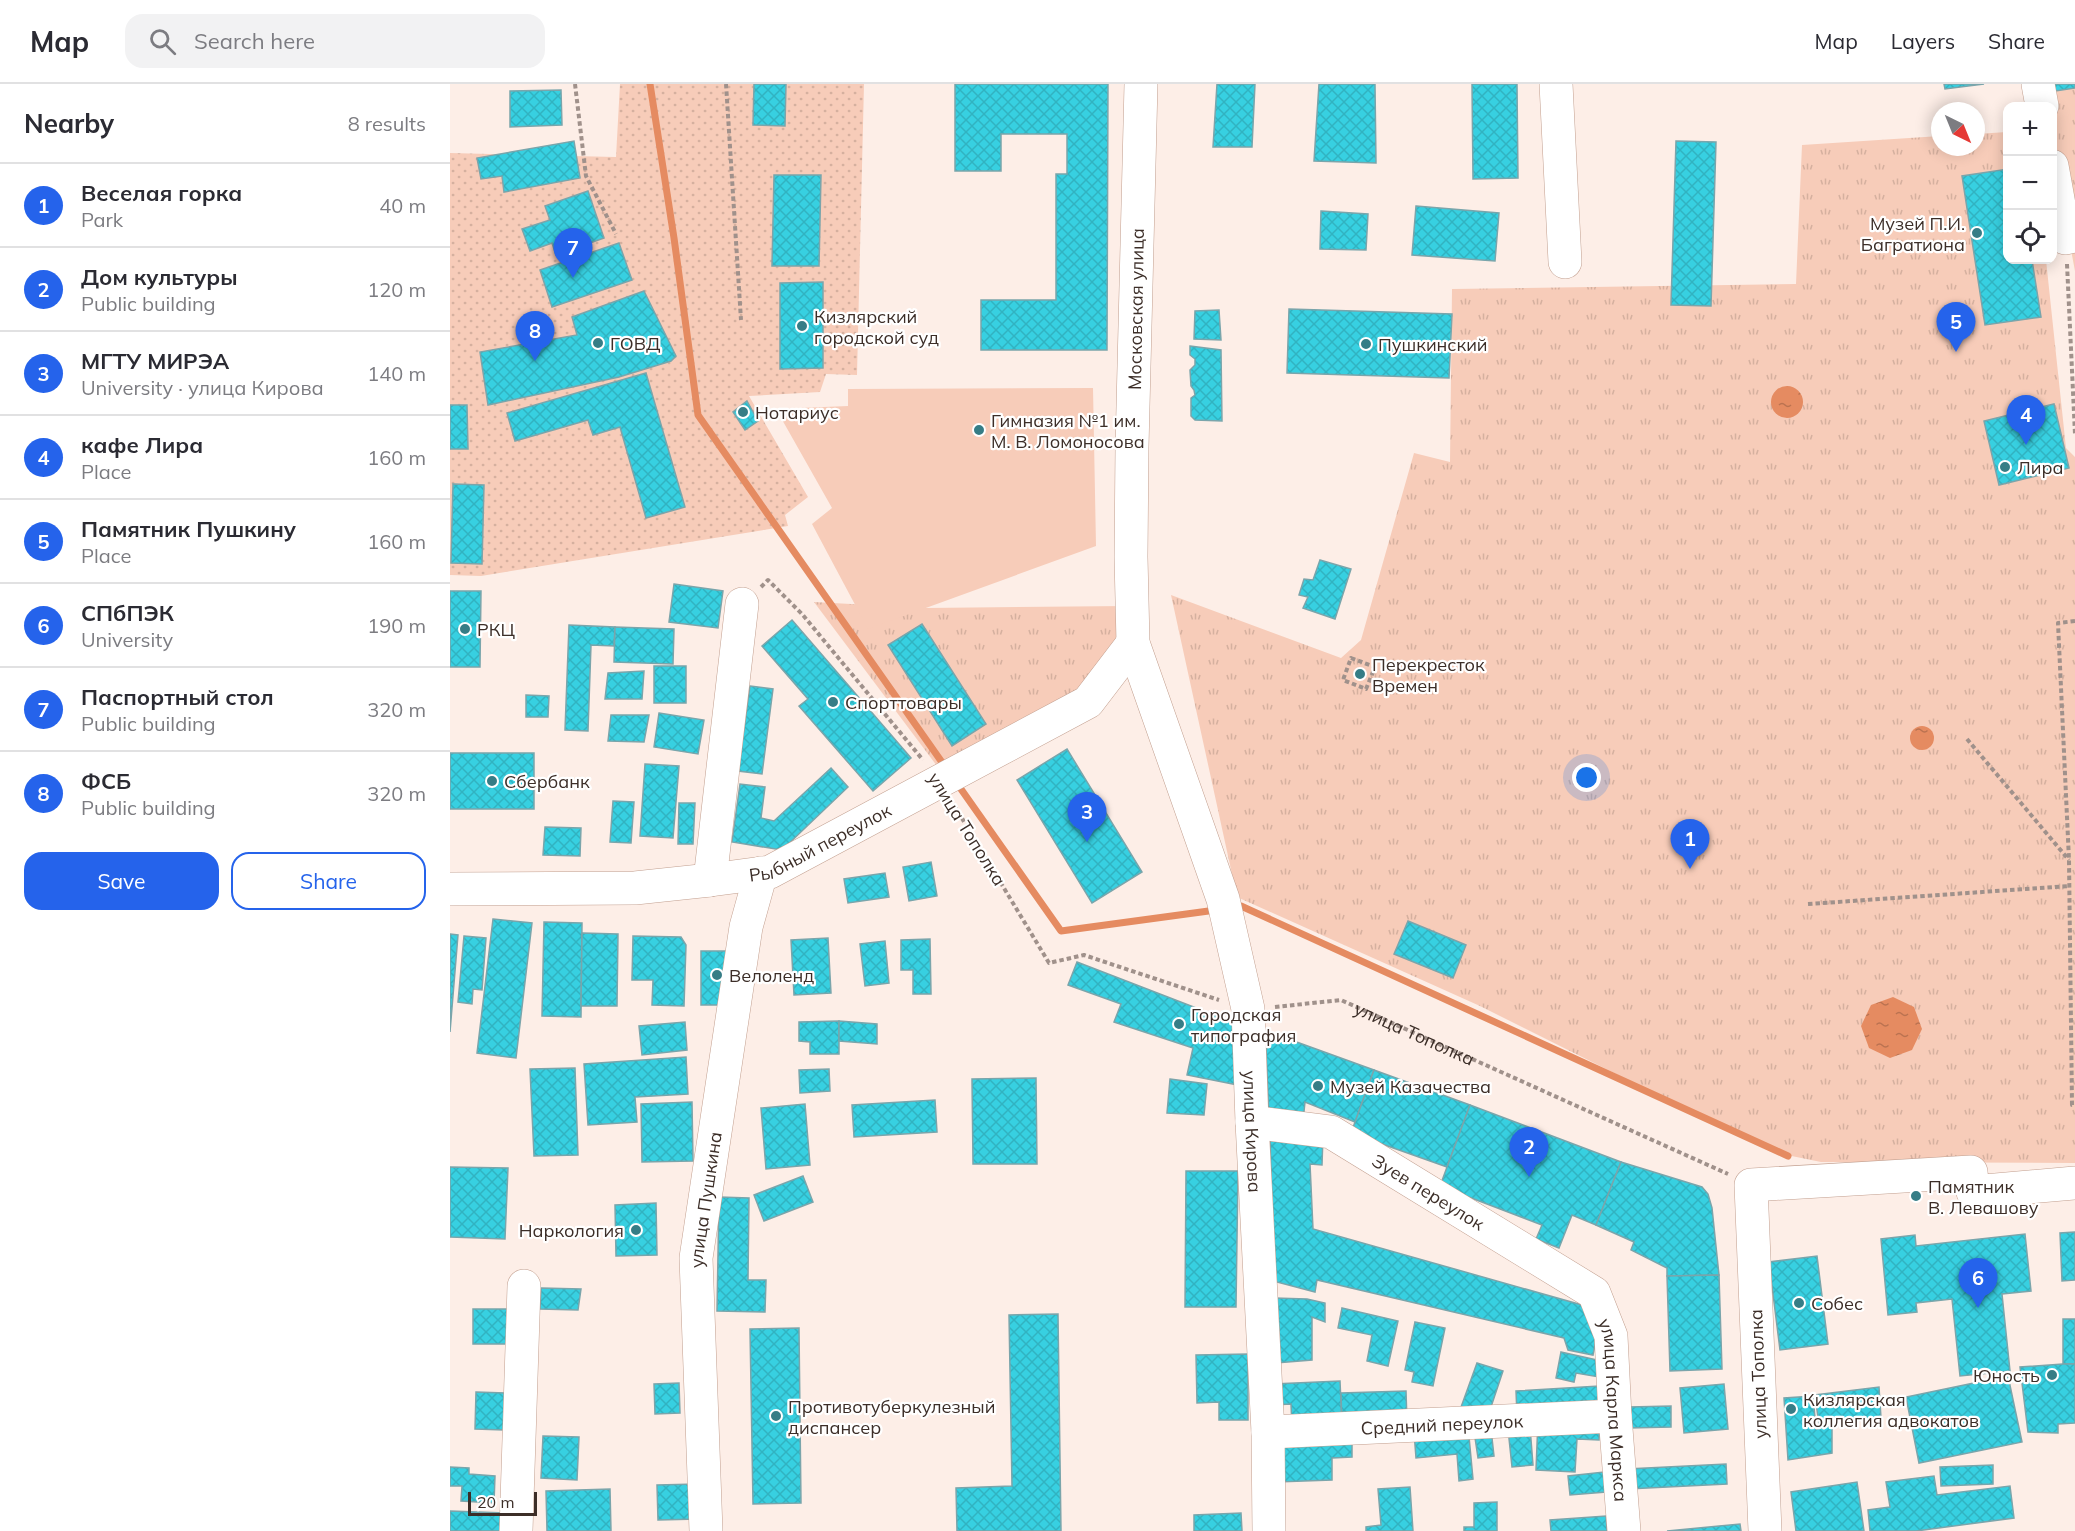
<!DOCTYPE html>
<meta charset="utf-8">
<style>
body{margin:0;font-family:Mulish,sans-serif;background:#f2f2f3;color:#2b2b33}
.controls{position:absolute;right:18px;top:18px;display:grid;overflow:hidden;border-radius:12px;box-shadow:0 3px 15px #0003}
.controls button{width:54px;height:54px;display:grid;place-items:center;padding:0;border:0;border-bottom:2px solid #e1e1e2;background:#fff;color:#2b2b33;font:30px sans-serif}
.compass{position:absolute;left:1481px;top:18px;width:54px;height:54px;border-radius:50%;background:#fff;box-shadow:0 3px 15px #0003;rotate:137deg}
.scale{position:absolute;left:18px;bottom:15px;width:69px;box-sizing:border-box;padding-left:6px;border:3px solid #3c2e28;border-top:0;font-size:16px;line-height:21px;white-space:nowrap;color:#3c2e28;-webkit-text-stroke:4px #fff;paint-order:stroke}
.you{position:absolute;left:1137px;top:694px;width:21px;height:21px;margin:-15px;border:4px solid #fff;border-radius:50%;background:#1a73e8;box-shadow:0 0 0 9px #1a73e833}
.badge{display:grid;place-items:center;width:39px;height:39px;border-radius:50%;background:#2563eb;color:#fff;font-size:20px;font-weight:700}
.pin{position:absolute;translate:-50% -50px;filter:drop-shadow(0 2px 3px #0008)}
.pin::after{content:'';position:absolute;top:32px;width:21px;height:18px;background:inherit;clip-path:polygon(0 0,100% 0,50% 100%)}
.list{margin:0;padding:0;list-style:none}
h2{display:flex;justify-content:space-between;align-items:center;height:78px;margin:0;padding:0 24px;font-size:26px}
h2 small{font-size:20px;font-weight:400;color:#7c7c81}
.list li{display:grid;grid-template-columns:39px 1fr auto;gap:18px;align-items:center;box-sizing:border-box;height:84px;padding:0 24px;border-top:2px solid #e1e1e2}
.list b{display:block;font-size:22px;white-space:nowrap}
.list p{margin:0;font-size:20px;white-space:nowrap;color:#7c7c81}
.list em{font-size:20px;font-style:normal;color:#7c7c81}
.actions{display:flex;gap:12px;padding:18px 24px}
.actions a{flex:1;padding:14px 0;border:2px solid #2563eb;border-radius:18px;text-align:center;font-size:21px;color:#2563eb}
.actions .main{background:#2563eb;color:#fff}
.icon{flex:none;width:33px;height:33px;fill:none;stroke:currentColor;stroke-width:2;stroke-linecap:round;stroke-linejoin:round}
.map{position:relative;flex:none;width:1625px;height:1447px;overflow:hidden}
header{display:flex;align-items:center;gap:36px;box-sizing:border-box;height:84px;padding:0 30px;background:#fff;border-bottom:2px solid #e1e1e2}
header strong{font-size:28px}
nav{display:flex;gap:33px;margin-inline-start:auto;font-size:21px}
.search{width:420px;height:54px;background:#f2f2f3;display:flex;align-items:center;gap:15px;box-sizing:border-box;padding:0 21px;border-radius:18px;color:#7c7c81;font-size:22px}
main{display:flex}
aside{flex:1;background:#fff}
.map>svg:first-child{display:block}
.grass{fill:url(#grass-tufts)}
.garden{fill:url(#garden-dots)}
.pitch{fill:#f7ccb9}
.water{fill:url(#water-ripples)}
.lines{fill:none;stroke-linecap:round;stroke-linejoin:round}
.stream{stroke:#e58b61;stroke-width:7}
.building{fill:url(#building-cross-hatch);stroke:#7aa5ab;stroke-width:1.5}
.minor-casing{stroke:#c29f8f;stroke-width:34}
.path{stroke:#a0918b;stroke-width:4;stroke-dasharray:4.5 3;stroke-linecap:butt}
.minor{stroke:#fff;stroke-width:33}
.poi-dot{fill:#367d86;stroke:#fff;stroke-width:2}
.labels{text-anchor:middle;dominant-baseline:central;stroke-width:4.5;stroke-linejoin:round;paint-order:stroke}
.poi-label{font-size:18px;fill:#3c2e28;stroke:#fff;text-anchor:start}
.street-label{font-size:18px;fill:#3c2e28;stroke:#fff}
</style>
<header>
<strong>Map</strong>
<div class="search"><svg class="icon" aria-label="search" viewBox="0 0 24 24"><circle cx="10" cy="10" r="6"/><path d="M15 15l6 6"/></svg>Search here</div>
<nav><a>Map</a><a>Layers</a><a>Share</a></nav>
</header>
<main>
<aside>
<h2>Nearby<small>8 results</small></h2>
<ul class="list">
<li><span class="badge">1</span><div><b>Веселая горка</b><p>Park</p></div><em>40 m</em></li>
<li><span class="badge">2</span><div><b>Дом культуры</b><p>Public building</p></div><em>120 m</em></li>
<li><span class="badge">3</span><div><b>МГТУ МИРЭА</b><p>University · улица Кирова</p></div><em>140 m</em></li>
<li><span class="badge">4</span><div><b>кафе Лира</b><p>Place</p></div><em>160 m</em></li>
<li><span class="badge">5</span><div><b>Памятник Пушкину</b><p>Place</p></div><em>160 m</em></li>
<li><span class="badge">6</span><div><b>СПбПЭК</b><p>University</p></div><em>190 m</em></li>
<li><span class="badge">7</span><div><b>Паспортный стол</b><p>Public building</p></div><em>320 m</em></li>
<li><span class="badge">8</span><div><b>ФСБ</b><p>Public building</p></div><em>320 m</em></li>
</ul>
<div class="actions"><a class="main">Save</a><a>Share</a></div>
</aside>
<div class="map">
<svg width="1625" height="1447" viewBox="0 0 1625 1447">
<defs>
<pattern id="grass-tufts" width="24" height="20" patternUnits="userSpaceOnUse" patternTransform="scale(1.5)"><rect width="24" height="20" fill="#f7ccb9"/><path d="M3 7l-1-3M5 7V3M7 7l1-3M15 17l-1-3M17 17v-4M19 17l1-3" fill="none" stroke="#d5b09f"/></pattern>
<pattern id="garden-dots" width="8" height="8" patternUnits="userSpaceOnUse" patternTransform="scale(1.5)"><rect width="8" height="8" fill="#f7ccb9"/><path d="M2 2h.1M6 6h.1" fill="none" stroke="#d5b09f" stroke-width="1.8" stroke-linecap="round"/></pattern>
<pattern id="water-ripples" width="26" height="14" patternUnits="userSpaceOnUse" patternTransform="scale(1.5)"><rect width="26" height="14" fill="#e58b61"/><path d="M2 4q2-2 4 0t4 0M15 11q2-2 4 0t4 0" fill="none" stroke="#bb7250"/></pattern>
<pattern id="building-cross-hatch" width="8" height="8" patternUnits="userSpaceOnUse" patternTransform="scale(1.5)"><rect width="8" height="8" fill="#37d0e1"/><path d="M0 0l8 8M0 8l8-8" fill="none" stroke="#31b3c1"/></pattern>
</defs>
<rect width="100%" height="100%" fill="#fdeee7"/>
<!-- grass -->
<g class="grass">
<path d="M1589,0H1625V187L1603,71L1602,22Z"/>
<path d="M1557,48L1558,176H1596L1616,364L1625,373V1079L1371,1078L1322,1068L1030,922L787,813L721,511L891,574L911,556L964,369L1000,378L1002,205L1346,200L1352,61L1490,52V63H1526V50Z"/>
<path d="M364,518L475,524L677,522V559L638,614L496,694Z"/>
</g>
<!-- garden -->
<path class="garden" d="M170,0H414L407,291L376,290L370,308L299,312L358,413L335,431L338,442L31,492L0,491V69L166,73Z"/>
<!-- pitch -->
<path class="pitch" d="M643,304L646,462L418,545L362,440L382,424L326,325L398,322V305Z"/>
<!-- water -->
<g class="water">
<circle cx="1337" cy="318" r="16"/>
<circle cx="1472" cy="654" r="12"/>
<path d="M1443,913L1464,923L1472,945L1462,966L1440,974L1419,964L1411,942L1421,921Z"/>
</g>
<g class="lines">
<!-- stream -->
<g class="stream">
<path d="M200,0L224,154L248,331L496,684"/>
<path d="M506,698L611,847L766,826"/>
<path d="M783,823L791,822L1338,1072"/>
</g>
</g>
<!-- building -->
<g class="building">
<path d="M304,0H336L335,42L303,41Z"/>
<path d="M505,0H658L657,266H531V216H606V90H617V50H551V87H505Z"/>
<path d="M767,0H805L802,63H763Z"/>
<path d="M869,0H925L926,79L864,77Z"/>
<path d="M1022,0H1067L1068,94L1023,95Z"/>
<path d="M1494,0H1534L1495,5Z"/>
<path d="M1598,0H1625V4L1599,8Z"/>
<path d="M111,6L112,41L60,43V7Z"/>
<path d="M124,57L130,94L54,108L52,92L31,95L27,74Z"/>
<path d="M1226,57L1266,58L1261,222L1221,221Z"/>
<path d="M1558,85V176H1582L1591,233L1535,241L1512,92Z"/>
<path d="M324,91H371L369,182H322Z"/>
<path d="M138,107L154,154L106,171L102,159L80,167L72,145L100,136L95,122Z"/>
<path d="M966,122L1049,129L1045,177L962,171Z"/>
<path d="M871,127L918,130L916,166L870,165Z"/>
<path d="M169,159L182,196L102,223L90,186Z"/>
<path d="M373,198V284L330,285V199Z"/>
<path d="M194,207L226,272L221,277L169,293L38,321L30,268L127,251L122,233Z"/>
<path d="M839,225L1002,230L999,294L837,289Z"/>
<path d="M769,226L771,256L744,255L745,227Z"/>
<path d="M740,262L771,266L772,337L745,336L741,332V314L745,311L744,306L741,302L740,286L745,281V275L740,271Z"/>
<path d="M196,289L235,423L196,434L170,343L143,351L138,336L65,357L57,329Z"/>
<path d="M297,317L308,337L295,346L283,328Z"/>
<path d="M1604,320L1619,384L1549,401L1534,337Z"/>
<path d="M0,321H17L18,365H0Z"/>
<path d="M3,400L34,401L32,480L1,479Z"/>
<path d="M870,476L901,485L885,535L853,524L858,513L849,511L854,495L863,496Z"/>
<path d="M224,500L273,507L268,544L219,538Z"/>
<path d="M0,507H31L30,583H0Z"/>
<path d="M342,536L461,674L423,707L349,622L358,615L312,562Z"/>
<path d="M472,540L536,640L502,662L438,561Z"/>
<path d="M119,541L165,543L164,562L141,561L138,647L115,646Z"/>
<path d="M165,543L224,545L223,580L164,578Z"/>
<rect x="204" y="582" width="32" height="37"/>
<path d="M194,587L192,615H155L158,589Z"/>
<path d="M300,602L323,605L312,690L288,687Z"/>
<path d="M76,611L99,612L98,633H76Z"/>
<path d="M209,629L254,636L248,670L204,663Z"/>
<path d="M161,631H199L194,658L158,657Z"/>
<path d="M617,665L692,788L642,819L567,696Z"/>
<rect x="0" y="669" width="84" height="56"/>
<path d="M195,680L229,682L223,754L190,752Z"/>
<path d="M381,684L398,703L332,766L282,758L290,700L315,703L311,734L324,737Z"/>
<path d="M163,717L184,718L181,759L160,758Z"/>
<path d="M229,719H245L243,760H228Z"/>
<path d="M95,743L131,744L130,772L93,771Z"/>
<path d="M481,778L487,812L459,817L453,783Z"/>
<path d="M435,789L439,813L398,819L394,795Z"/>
<path d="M43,835L82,839L66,974L27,969Z"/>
<path d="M958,837L1016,861L1003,894L944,870Z"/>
<path d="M94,838L132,839L131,933L92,932Z"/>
<path d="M132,849L168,850L167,922H131Z"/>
<path d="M0,850L8,851L0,948Z"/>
<path d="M14,852L36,854L32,906L23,905L22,920L8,918Z"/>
<path d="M183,852L231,853L236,861L234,922L202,921L203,896H182Z"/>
<path d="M378,854L381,909L344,911L341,856Z"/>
<path d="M480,855L481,910H463V886H451V856Z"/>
<path d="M435,857L439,899L415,902L410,860Z"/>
<rect x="251" y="867" width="29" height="54"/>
<path d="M627,878L793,942L788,1001L737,991L743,964L664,938L671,920L618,901Z"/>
<path d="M389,937V970H360V958L349,957V938Z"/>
<path d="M389,937L427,940V960L389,957Z"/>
<path d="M235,938L237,966L192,971L189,942Z"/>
<path d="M830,952L924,986L905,1038L855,1018L853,1037L819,1035L816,966L822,956Z"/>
<path d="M236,973L238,1010L185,1013L187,1038L138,1041L134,980Z"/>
<path d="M125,984L128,1071L84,1072L80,985Z"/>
<path d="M379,985L380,1007L350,1009L349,986Z"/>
<path d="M924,986L1020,1021L997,1083L901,1049Z"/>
<path d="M586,994L587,1080H523L522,995Z"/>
<path d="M720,995L757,1000L754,1031L717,1029Z"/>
<path d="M485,1016L487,1048L404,1053L402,1021Z"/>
<path d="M242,1018L243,1077L192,1078L191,1020Z"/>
<path d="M355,1020L360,1081L316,1085L311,1024Z"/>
<path d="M1020,1021L1171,1078L1146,1141L1122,1131L1109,1164L1086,1155L1092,1141L990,1102Z"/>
<path d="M820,1046L873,1052L872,1081L860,1080L863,1145L1139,1223L1150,1236L1143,1271L1118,1266L1114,1254L867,1196L865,1208L823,1197Z"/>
<path d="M1171,1078L1252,1103L1258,1110L1262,1124L1269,1191L1217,1192V1184L1181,1166L1184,1158L1146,1141Z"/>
<path d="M0,1083L58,1084L55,1155L0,1153Z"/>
<path d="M736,1087H788L786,1223H735Z"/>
<path d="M353,1092L363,1118L314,1137L304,1111Z"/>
<path d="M269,1113L299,1114L298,1196H316L315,1228L267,1227Z"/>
<path d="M206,1119L207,1171L166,1172L165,1121Z"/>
<path d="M1625,1148V1196L1612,1197L1610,1149Z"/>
<path d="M1575,1150L1581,1207L1552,1210L1560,1287L1510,1292L1502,1215L1466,1219L1467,1228L1438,1231L1431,1155L1465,1151L1466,1162Z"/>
<path d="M1367,1172L1378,1260L1330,1266L1319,1178Z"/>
<path d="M1269,1191L1272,1285L1220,1287L1217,1192Z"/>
<path d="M91,1204L131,1205L128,1226L90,1225Z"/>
<path d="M824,1214L857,1215L875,1219V1238L862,1233V1276L826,1279Z"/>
<path d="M892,1224L948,1237L938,1282L917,1277L922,1251L888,1244Z"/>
<rect x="23" y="1225" width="36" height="35"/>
<path d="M608,1230L611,1447H507L506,1404L562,1402L559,1231Z"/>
<rect x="1613" y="1235" width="12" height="45"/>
<path d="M965,1238L995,1244L983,1302L962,1298L964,1288L955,1286Z"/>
<path d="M349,1244L351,1419L303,1420L300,1245Z"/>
<path d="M1111,1268L1152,1277L1149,1293L1126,1289L1124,1298L1106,1294Z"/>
<path d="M798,1270V1336H769V1318L747,1319L746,1271Z"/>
<path d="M1027,1279L1053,1287L1038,1332L1010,1326Z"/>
<path d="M1613,1280H1625V1339L1608,1340V1349L1578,1348L1570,1283Z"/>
<path d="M1558,1292L1572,1358L1469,1379L1456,1313Z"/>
<path d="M890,1297L892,1341L842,1343L841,1320L823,1321V1300Z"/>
<path d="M229,1299L230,1329L205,1330L204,1300Z"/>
<path d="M1274,1300L1278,1345L1234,1349L1230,1304Z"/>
<path d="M1149,1302L1151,1325L1067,1331L1066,1307Z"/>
<path d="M1429,1303L1431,1334L1369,1341L1365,1311Z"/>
<path d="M956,1307L957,1338L892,1341L891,1309Z"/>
<path d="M26,1308L55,1309L54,1346L25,1345Z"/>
<path d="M1363,1312L1366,1345L1382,1342V1369L1338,1376L1334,1314Z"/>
<path d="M1221,1322V1343L1179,1344V1323Z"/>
<path d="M1088,1336L1150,1339L1149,1356L1127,1355L1125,1388L1086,1386Z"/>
<path d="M1018,1342L1023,1395L1009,1397L1007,1370L966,1374L964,1348Z"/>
<path d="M1080,1343L1083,1381L1062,1383L1058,1345Z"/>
<path d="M1041,1345L1044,1372L1028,1374L1024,1347Z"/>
<path d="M902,1350V1373L882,1374V1396L826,1398L825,1352Z"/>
<path d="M93,1352L129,1353L127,1396L91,1394Z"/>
<path d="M1276,1380L1277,1400L1178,1405L1177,1385Z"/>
<path d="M1543,1381V1400L1491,1402L1490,1383Z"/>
<path d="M0,1383L19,1384V1390L45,1392L44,1419L11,1417L12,1402H0Z"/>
<path d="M1154,1388L1156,1408L1120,1411L1118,1392Z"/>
<path d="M1484,1392L1487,1411L1560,1402L1564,1434L1466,1447H1420L1418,1426L1440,1423L1436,1398Z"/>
<path d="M1407,1398L1414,1447H1346L1341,1408Z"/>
<path d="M247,1400L248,1435L208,1436L207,1401Z"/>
<path d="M960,1403L963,1447H916V1443L931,1441L928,1405Z"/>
<path d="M160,1405L161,1447H97L96,1407Z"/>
<path d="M1047,1418V1447H1014V1443H1024V1419Z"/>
<path d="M0,1427L55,1429L54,1447H0Z"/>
<path d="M791,1429L792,1447H744V1431Z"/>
<path d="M1156,1432L1157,1447H1101L1100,1436Z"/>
<path d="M1290,1440L1291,1447H1217Z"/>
</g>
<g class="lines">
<!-- minor casing -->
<g class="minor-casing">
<g id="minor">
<path id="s2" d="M691,0L682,363L681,473L683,559L773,815L798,925L802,1038L818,1348L819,1447"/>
<path d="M1106,0L1115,178"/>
<path d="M1588,0L1592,22"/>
<path d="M1602,82L1615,154L1625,152"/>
<path d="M260,796L292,520"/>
<path id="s3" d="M0,805L185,804L260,796L320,788L638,618L683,559"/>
<path id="s4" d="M802,1038L881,1048L1144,1209L1161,1252L1165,1332L1174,1447"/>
<path id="s5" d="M818,1348L1165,1332"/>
<path d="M66,1447L74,1202"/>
<path id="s6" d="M256,1447L246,1174L296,843L311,789"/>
<path d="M1315,1447L1301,1101L1521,1088L1523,1108L1625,1099"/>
</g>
</g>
<!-- path -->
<g class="path">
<path d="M125,0L136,92L166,150"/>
<path d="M276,0L291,236"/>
<path d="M1617,180L1625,350"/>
<path d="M311,503L318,496L352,530L473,676"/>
<path d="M1625,537L1608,539L1619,776L1622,1021H1625"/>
<path d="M901,574L925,583L916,605L893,596Z"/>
<path d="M1517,655L1619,776"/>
<path d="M504,721L599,879L634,871L769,916"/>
<path d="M1358,820L1619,802"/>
<path id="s1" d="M825,923L891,916L1278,1090"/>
</g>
<!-- minor -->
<use href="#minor" class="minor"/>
</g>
<!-- markers -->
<g class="poi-dot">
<circle cx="1527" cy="149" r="6"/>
<circle cx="352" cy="242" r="6"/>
<circle cx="148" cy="259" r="6"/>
<circle cx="916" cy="260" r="6"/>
<circle cx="293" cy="328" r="6"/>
<circle cx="529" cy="346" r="6"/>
<circle cx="1555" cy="383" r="6"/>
<circle cx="15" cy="545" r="6"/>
<circle cx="910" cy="590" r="6"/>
<circle cx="383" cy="618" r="6"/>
<circle cx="42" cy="697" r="6"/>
<circle cx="267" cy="891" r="6"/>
<circle cx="729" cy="940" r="6"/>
<circle cx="868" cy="1002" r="6"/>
<circle cx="1466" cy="1112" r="6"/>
<circle cx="186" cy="1146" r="6"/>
<circle cx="1349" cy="1219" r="6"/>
<circle cx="1602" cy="1291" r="6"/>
<circle cx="1341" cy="1325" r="6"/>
<circle cx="326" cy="1332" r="6"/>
</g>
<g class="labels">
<!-- poi labels -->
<g class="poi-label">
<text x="1515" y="139" text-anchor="end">Музей П.И.<tspan x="1515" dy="21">Багратиона</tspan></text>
<text x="364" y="232">Кизлярский<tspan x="364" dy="21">городской суд</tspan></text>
<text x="160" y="259">ГОВД</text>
<text x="928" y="260">Пушкинский</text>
<text x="305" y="328">Нотариус</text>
<text x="541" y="336">Гимназия №1 им.<tspan x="541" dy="21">М. В. Ломоносова</tspan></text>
<text x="1567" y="383">Лира</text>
<text x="27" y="545">РКЦ</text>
<text x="922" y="580">Перекресток<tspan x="922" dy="21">Времен</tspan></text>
<text x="395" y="618">Спорттовары</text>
<text x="54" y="697">Сбербанк</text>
<text x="279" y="891">Велоленд</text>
<text x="741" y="930">Городская<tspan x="741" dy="21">типография</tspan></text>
<text x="880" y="1002">Музей Казачества</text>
<text x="1478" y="1102">Памятник<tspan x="1478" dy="21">В. Левашову</tspan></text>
<text x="174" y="1146" text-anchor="end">Наркология</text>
<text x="1361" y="1219">Собес</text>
<text x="1590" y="1291" text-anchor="end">Юность</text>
<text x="1353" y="1315">Кизлярская<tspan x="1353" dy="21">коллегия адвокатов</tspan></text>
<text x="338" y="1322">Противотуберкулезный<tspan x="338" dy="21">диспансер</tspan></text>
</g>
<!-- street labels -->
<g class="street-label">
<text transform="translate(686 225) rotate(-89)">Московская улица</text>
<text transform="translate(517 745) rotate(58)">улица Тополка</text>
<text stroke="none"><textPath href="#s3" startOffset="378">Рыбный переулок</textPath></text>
<text stroke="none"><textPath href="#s1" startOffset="147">улица Тополка</textPath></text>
<text stroke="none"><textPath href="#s2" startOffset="1066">улица Кирова</textPath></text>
<text stroke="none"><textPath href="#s4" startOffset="194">Зуев переулок</textPath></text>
<text stroke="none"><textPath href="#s6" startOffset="332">улица Пушкина</textPath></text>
<text transform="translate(1308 1290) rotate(-92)">улица Тополка</text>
<text stroke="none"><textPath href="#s4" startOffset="508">улица Карла Маркса</textPath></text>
<text stroke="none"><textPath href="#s5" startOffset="174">Средний переулок</textPath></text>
</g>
</g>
</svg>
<div class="controls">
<button>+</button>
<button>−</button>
<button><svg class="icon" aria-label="locate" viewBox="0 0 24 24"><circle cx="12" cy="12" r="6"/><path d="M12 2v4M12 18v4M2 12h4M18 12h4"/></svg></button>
</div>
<svg class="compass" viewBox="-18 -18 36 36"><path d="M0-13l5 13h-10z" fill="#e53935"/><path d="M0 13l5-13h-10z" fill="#7c7c81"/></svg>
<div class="scale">20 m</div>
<div class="you"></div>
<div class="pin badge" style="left:1240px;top:785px">1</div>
<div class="pin badge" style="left:1079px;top:1093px">2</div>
<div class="pin badge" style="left:637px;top:758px">3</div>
<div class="pin badge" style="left:1576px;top:361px">4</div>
<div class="pin badge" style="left:1506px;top:268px">5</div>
<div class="pin badge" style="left:1528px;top:1224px">6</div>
<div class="pin badge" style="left:123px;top:194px">7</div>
<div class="pin badge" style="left:85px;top:277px">8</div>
</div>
</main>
